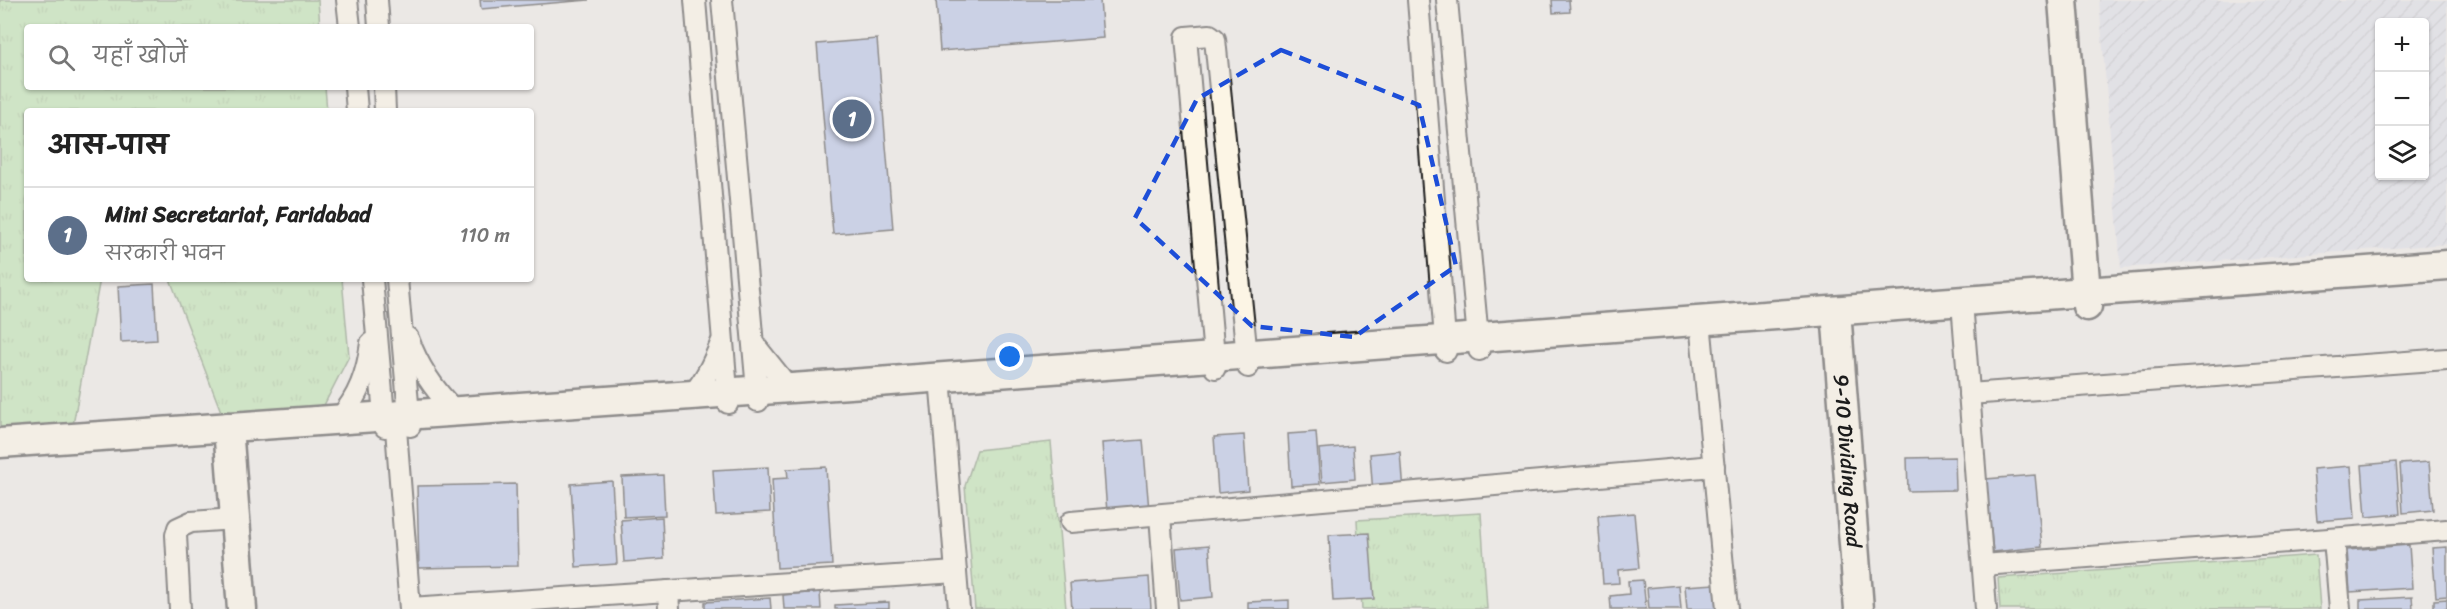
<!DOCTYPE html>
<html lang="hi">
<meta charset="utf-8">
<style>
body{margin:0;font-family:Sriracha,"Playpen Sans Deva",sans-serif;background:#f2f2f2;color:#222}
.controls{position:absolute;right:18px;top:18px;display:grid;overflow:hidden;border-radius:6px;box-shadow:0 2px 4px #0004}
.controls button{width:54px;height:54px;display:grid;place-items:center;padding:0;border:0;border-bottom:2px solid #e0e0e0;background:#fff;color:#222;font:30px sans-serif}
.you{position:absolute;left:1010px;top:357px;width:21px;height:21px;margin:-15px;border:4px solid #fff;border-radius:50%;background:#1a73e8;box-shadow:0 0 0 9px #1a73e833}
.badge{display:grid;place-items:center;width:39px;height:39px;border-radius:50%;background:#1c1c1c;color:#fff;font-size:20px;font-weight:700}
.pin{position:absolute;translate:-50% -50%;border:3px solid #fff;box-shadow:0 2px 6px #0006}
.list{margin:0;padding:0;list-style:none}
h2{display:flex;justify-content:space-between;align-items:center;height:78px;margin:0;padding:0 24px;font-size:26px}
h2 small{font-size:20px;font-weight:400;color:#767676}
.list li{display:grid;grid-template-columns:39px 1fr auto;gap:18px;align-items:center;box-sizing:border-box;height:96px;padding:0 24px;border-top:2px solid #e0e0e0}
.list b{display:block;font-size:22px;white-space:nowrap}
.list p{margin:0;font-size:20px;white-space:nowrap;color:#767676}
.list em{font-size:20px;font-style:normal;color:#767676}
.icon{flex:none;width:33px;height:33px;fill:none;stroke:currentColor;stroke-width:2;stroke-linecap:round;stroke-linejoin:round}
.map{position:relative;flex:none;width:2447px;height:609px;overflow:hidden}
.search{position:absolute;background:#fff;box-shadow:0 2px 4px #0004;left:24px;top:24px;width:510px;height:66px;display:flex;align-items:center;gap:15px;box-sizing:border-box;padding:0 21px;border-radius:6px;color:#767676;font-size:22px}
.panel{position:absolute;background:#fff;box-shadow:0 2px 4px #0004;left:24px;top:108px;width:510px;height:174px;border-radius:6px}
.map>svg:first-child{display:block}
.industrial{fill:url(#industrial-furrows);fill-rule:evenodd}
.park{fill:url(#park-tufts);stroke:#657e5e;stroke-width:1.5}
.building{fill:#a5b6e5;stroke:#1c1c1c;stroke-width:1.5}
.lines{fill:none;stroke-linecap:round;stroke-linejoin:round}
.street-casing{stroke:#1c1c1c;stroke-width:24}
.secondary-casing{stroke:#1c1c1c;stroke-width:33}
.street{stroke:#fcf5e5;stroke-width:20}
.secondary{stroke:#fcf5e5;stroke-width:28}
.marked{fill:none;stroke:#1d4ed8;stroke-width:4.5;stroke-dasharray:12 8;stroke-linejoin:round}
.labels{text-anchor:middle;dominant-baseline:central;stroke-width:6;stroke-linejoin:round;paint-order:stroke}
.street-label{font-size:21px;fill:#1c1c1c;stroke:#fcf5e5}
</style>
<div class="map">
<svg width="2447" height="609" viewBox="0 0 2447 609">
<defs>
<pattern id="industrial-furrows" width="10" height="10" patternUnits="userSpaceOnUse" patternTransform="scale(1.5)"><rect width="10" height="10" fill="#d6d9e5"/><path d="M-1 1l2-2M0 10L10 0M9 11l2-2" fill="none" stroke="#b7bac4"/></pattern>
<pattern id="park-tufts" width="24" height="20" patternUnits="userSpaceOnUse" patternTransform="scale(1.5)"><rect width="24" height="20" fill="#aedf9f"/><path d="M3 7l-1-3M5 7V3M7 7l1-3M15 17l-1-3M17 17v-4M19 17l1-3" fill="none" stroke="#95bf88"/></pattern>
</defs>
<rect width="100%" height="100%" fill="#ebe8e5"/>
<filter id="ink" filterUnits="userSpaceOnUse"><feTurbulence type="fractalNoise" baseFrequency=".0167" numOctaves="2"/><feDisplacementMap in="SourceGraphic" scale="12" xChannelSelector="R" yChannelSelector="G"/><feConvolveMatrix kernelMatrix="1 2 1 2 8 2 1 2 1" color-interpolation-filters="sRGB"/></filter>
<g filter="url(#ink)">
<!-- industrial -->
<path class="industrial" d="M2099,0H2447V244L2121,268ZM2380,22H2424V176H2380Z"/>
<!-- park -->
<g class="park">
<path d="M0,0H318L320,27H27V87H325L327,111H27V279H100L73,425L0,432Z"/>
<path d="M170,279H342L349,356L321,411L225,422Z"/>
<path d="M1051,442L1066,609H975L965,486L977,450Z"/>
<path d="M1481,513L1487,609H1362L1357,520Z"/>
<path d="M2316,555L2320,609H2000L1998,578Z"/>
</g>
<!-- building -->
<g class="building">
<path d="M480,0H589L481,9Z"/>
<path d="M936,0H1100L1103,38L940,51Z"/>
<path d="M1552,0H1569L1570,12L1553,13Z"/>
<path d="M877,39L893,229L833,234L817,44Z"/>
<path d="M154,284L157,340L121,342L118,286Z"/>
<path d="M1316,432L1320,484L1291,486L1288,434Z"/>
<path d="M1244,435L1248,490L1218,493L1214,437Z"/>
<path d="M1143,440L1149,510L1107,513L1102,443Z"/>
<path d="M1353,446L1355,479L1322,482L1319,449Z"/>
<path d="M1400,451L1403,492L1373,494L1370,454Z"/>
<path d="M1955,457L1956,490L1908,491L1907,458Z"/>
<path d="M2396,462L2400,514L2366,517L2362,465Z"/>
<path d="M2429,462L2433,510L2403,513L2400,464Z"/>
<path d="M2351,466L2355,518L2317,521L2313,469Z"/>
<path d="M768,467L770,512L716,515L713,470Z"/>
<path d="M826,467L832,565L777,568L772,479L788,478L787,469Z"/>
<path d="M663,475L665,515L624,517L622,477Z"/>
<path d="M2035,475L2042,547L1993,552L1986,479Z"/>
<path d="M612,481L617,564L576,567L571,484Z"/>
<path d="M516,484L518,566L419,568L417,486Z"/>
<path d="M1634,513L1639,568L1618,570L1619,583L1603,584L1598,516Z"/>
<path d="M662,517L664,559L624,562L621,520Z"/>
<path d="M1369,533L1374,599L1333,601L1329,535Z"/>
<path d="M1209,545L1213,597L1180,600L1176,548Z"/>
<path d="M2409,545L2412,588L2350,592L2347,550Z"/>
<path d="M2447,547V596L2436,597L2432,548Z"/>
<path d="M1149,577L1151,609H1072L1070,583Z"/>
<path d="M1643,580L1646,609H1611L1610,596L1629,594L1628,581Z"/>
<path d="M1715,584L1717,609H1687L1685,586Z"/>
<path d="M1679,585L1681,609H1649L1647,588Z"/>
<path d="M820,592L821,609H784L783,595Z"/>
<path d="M2412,597L2413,609H2360V600Z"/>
<path d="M770,598L771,609H705V602Z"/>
<path d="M2447,599V609H2434V600Z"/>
<path d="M1289,600V609H1248V602Z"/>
<path d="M889,602V609H835V605Z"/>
</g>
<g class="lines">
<!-- street casing -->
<g class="street-casing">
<g id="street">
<path d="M347,0L350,27"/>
<path d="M377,0L379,27"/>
<path d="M695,0L728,403"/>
<path d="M722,0L758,401"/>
<path d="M1418,0L1446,351"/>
<path d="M1447,0L1479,350"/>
<path d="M355,87L357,111"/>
<path d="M384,87L385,111"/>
<path d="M372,279L385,427"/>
<path d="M397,279L410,426"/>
<path d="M1963,315L1986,609"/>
<path d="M1700,321L1727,609"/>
<path d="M408,338C418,366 434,390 455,411"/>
<path d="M753,343L789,388"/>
<path d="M1215,368L1186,37L1210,35L1215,39L1248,367"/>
<path d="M940,377L959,609"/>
<path d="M1969,394L2447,359"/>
<path d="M691,395C705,382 714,361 721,343"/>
<path d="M339,419C359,396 367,373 371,343"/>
<path d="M396,429L410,609"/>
<path d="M1160,515L1167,609"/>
<path d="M1071,522L1714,466"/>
<path d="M2334,539L2340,609"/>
<path d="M1983,565L2447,530"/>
<path d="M668,591L669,609"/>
<path d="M410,608L956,572"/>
<path d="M180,609L176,535L178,528L191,522L235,519"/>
</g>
</g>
<!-- secondary casing -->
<g class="secondary-casing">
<g id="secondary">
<path d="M2063,0L2087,306"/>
<path id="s1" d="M1836,311L1859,609"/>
<path d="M228,427L242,609"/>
<path d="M0,443L864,383L2447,265"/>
</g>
</g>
<!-- street -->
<use href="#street" class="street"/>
<!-- secondary -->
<use href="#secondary" class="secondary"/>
</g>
</g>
<!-- marked area -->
<path d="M0 0H2447V609H0ZM1281,50L1419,105L1456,266L1354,337L1252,326L1135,218L1197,99Z" fill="#ebe8e5" fill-opacity=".55" fill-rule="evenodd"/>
<path class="marked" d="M1281,50L1419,105L1456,266L1354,337L1252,326L1135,218L1197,99Z"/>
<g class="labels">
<!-- street labels -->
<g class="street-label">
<text stroke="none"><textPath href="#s1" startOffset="150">9-10 Dividing Road</textPath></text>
</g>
</g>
</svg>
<div class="controls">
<button>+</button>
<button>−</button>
<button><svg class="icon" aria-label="layers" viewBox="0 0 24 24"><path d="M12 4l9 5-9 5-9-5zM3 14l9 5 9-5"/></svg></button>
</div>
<div class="you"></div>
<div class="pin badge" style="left:852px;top:119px;background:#5c6f8a">1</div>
<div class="search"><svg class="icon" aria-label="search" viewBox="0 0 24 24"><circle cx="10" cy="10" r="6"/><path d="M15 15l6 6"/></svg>यहाँ खोजें</div>
<section class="panel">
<h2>आस-पास<small></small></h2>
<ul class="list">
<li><span class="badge" style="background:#5c6f8a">1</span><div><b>Mini Secretariat, Faridabad</b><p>सरकारी भवन</p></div><em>110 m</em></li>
</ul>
</section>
</div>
